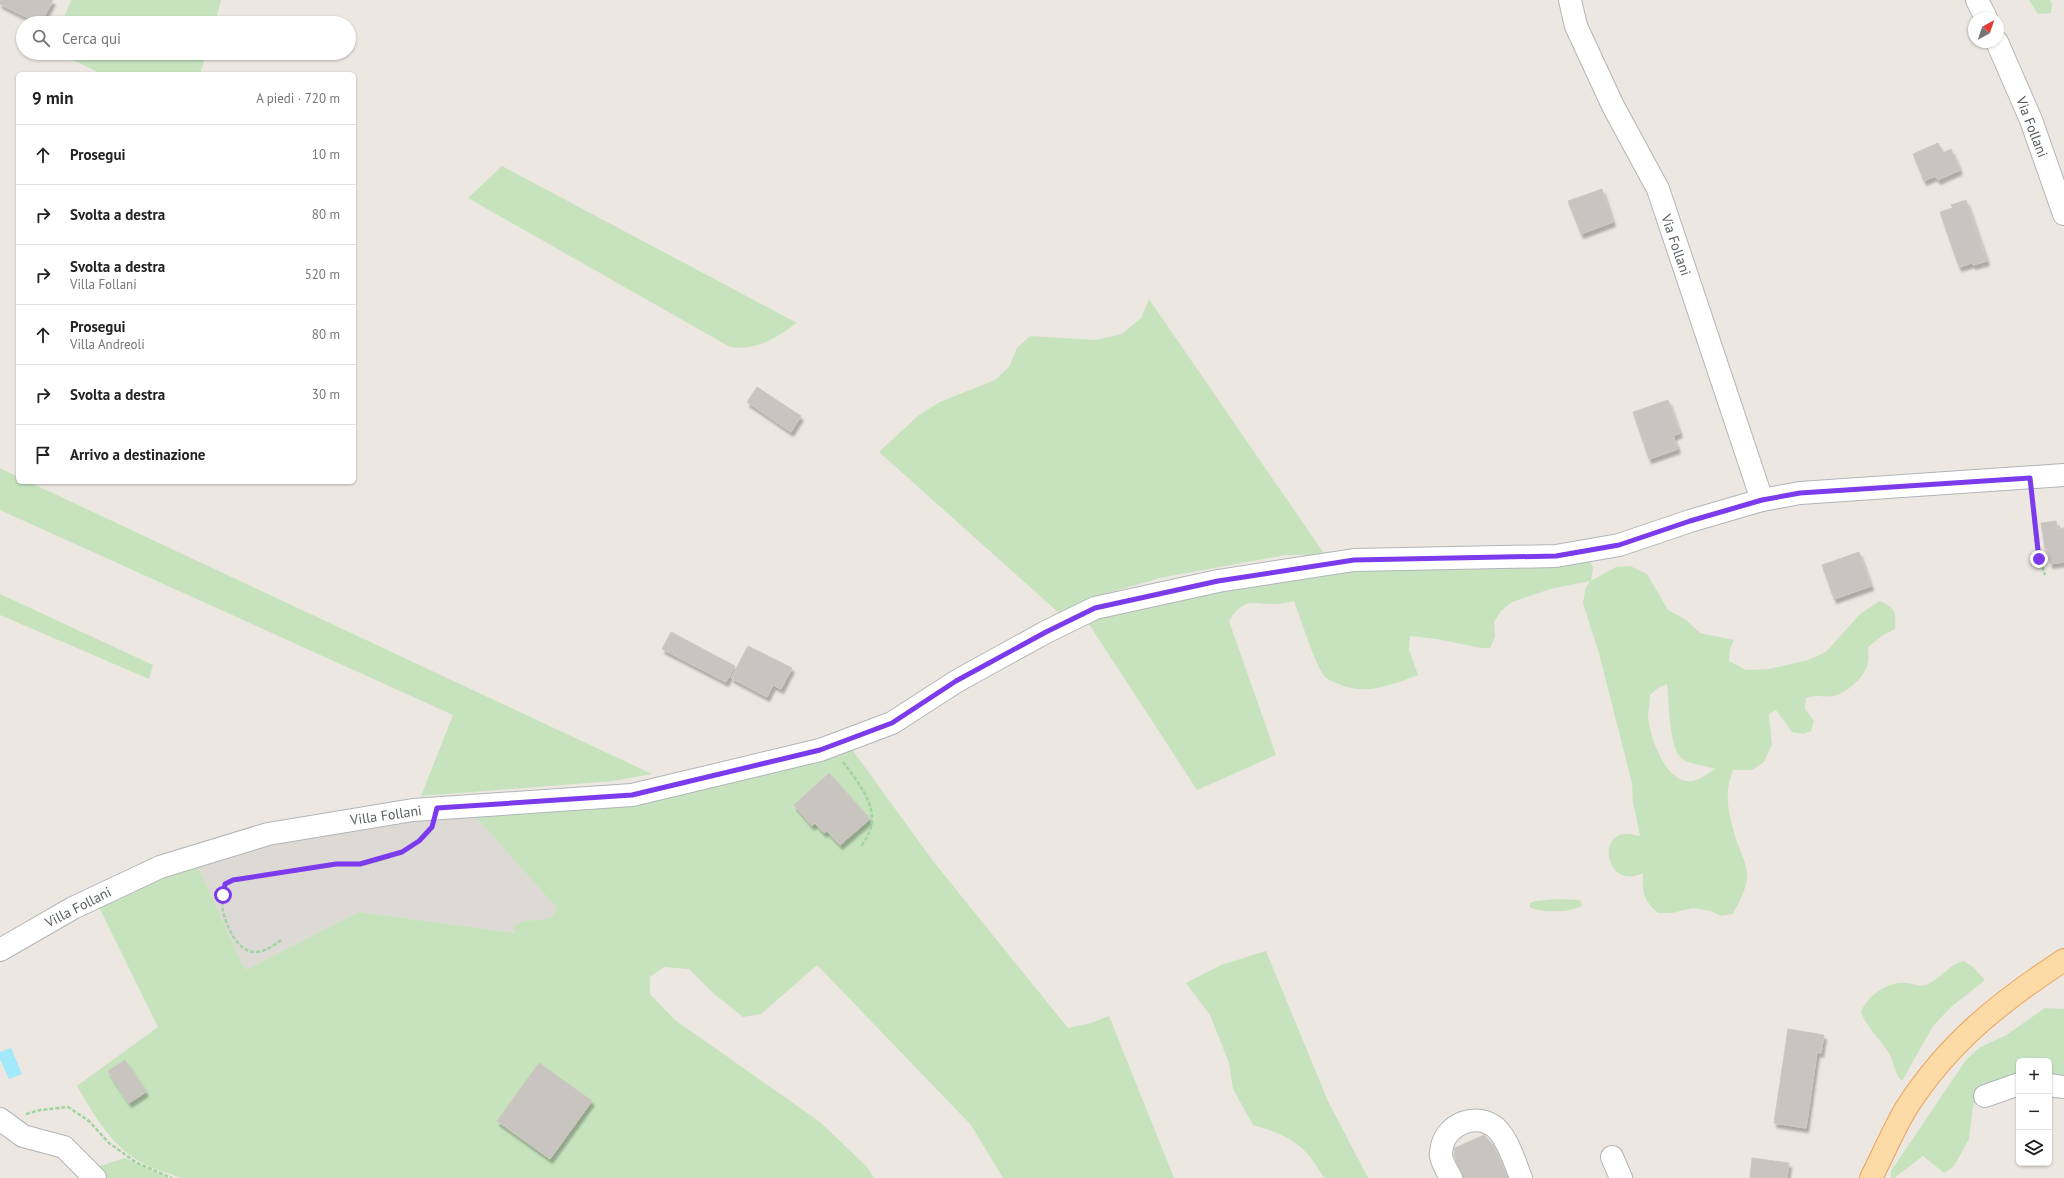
<!DOCTYPE html>
<html lang="it">
<meta charset="utf-8">
<style>
body{margin:0;font-family:"PT Sans",sans-serif;background:#f6f6f6;color:#222}
.controls{position:absolute;right:12px;bottom:12px;display:grid;overflow:hidden;border-radius:6px;box-shadow:0 1px 3px #0004}
.controls button{width:36px;height:36px;display:grid;place-items:center;padding:0;border:0;border-bottom:1px solid #e0e0e0;background:#fff;color:#222;font:20px sans-serif}
.compass{position:absolute;left:1968px;top:12px;width:36px;height:36px;border-radius:50%;background:#fff;box-shadow:0 1px 3px #0004;rotate:40deg}
.stop{position:absolute;width:12px;height:12px;margin:-9px;border:3px solid #7c3aed;border-radius:50%;background:#fff}
.stop.end{background:#7c3aed;border-color:#fff;box-shadow:0 1px 4px #0008}
.list{margin:0;padding:0;list-style:none}
h2{display:flex;justify-content:space-between;align-items:center;height:52px;margin:0;padding:0 16px;font-size:17px}
h2 small{font-size:13px;font-weight:400;color:#767676}
.list li{display:grid;grid-template-columns:26px 1fr auto;gap:12px;align-items:center;box-sizing:border-box;height:60px;padding:0 16px;border-top:1px solid #e0e0e0}
.list b{display:block;font-size:15px;white-space:nowrap}
.list p{margin:0;font-size:13px;white-space:nowrap;color:#767676}
.list em{font-size:13px;font-style:normal;color:#767676}
.icon{flex:none;width:22px;height:22px;fill:none;stroke:currentColor;stroke-width:2;stroke-linecap:round;stroke-linejoin:round}
.map{position:relative;flex:none;width:2064px;height:1178px;overflow:hidden}
.search{position:absolute;background:#fff;box-shadow:0 1px 3px #0004;left:16px;top:16px;width:340px;height:44px;display:flex;align-items:center;gap:10px;box-sizing:border-box;padding:0 14px;border-radius:22px;color:#767676;font-size:15px}
.panel{position:absolute;background:#fff;box-shadow:0 1px 3px #0004;left:16px;top:72px;width:340px;height:412px;border-radius:6px}
.map>svg:first-child{display:block}
.industrial{fill:#ddd9d5}
.green{fill:#c6e3be;fill-rule:evenodd}
.water{fill:#a1e9fb}
.building{fill:#c8c4c0;stroke:#d0c7bf;filter:url(#shadow)}
.lines{fill:none;stroke-linecap:round;stroke-linejoin:round}
.minor-casing{stroke:#b1b5b8;stroke-width:24}
.major-casing{stroke:#eba15b;stroke-width:24}
.path{stroke:#a1d4a3;stroke-width:2.5;stroke-dasharray:4 2;stroke-linecap:butt}
.minor{stroke:#fff;stroke-width:22}
.major{stroke:#fbdaa6;stroke-width:22}
.route{stroke:#7c3aed;stroke-width:5}
.labels{text-anchor:middle;dominant-baseline:central;stroke-width:3;stroke-linejoin:round;paint-order:stroke}
.street-label{font-size:14px;fill:#595f61;stroke:#fff}
</style>
<div class="map">
<svg width="2064" height="1178" viewBox="0 0 2064 1178">
<defs>
<filter id="shadow"><feDropShadow dx="2.5" dy="4.5" stdDeviation="1" flood-color="#0004"/></filter>
</defs>
<rect width="100%" height="100%" fill="#ece7e1"/>
<!-- industrial -->
<path class="industrial" d="M471,812L557,908L552,917L546,920H528L516,933L359,912L245,970L197,864L285,840Z"/>
<!-- green -->
<g class="green">
<path d="M71,0H221L215,23H62Z"/>
<path d="M2029,0H2050L2052,4L2051,13L2038,14Z"/>
<path d="M58,53H206L200,74H102Z"/>
<path d="M502,166L797,323C776,338 756,351 730,347L468,198Z"/>
<path d="M1149,299L1325,555H1286L1164,577L1100,595L1059,613L879,452L919,415L940,402L995,380L1009,367L1017,348L1030,336L1096,340L1122,334L1141,318Z"/>
<path d="M0,468L18,477V482H29L652,774L613,781L421,796L453,715L0,510Z"/>
<path d="M1589,558L1593,568L1591,581L1616,567L1630,566L1647,574L1668,610L1686,620L1700,633L1734,640L1730,649L1729,661L1746,670L1769,669L1808,660L1826,652L1860,614L1880,601C1896,609 1896,611 1895,629L1882,636L1868,647C1868,652 1869,657 1868,662C1866,676 1847,694 1833,696C1822,698 1819,693 1806,698L1805,709L1814,721L1811,731L1804,734L1792,732L1776,710L1769,714L1772,745L1764,762L1752,770H1733C1723,794 1729,817 1737,842C1741,854 1747,863 1747,877C1747,889 1738,903 1733,914L1721,916L1711,911L1693,908L1672,913H1658C1643,899 1642,893 1643,873C1609,890 1596,838 1624,834C1629,833 1635,836 1640,836L1633,802L1632,783L1598,650L1583,603L1586,587L1590,581L1550,589L1512,602L1501,611L1494,622L1495,637L1490,648H1481L1437,639L1410,636L1409,650L1418,675C1391,685 1366,696 1339,684C1335,682 1328,680 1325,677C1314,663 1301,619 1294,601C1288,602 1281,604 1275,604C1252,604 1244,597 1229,621L1276,755L1197,790L1085,618L1321,572ZM1667,684C1669,701 1669,744 1680,757C1688,765 1705,765 1715,769C1709,773 1701,779 1693,781C1666,786 1650,737 1648,717C1648,710 1650,702 1650,695L1658,688Z"/>
<path d="M0,594L153,665L149,679L0,615Z"/>
<path d="M851,748L933,861L1068,1028L1091,1023L1109,1016L1174,1178H1003L971,1125L817,965L761,1014L743,1017L713,993L689,969L664,967L650,977V994L675,1020L820,1122L867,1167L874,1178H182C165,1172 145,1167 131,1156C107,1138 92,1112 77,1086L158,1027L97,903L197,864L245,970L359,912L516,933L513,927C525,916 539,923 552,917L557,908L471,812Z"/>
<path d="M1557,899L1580,900L1582,905C1575,913 1538,913 1530,907V903L1535,901Z"/>
<path d="M1266,951L1328,1101L1368,1178H1324C1305,1144 1289,1135 1253,1125L1233,1089L1229,1063L1210,1015L1186,983L1221,965Z"/>
<path d="M1964,961L1973,967L1985,980L1951,1007L1933,1026L1902,1081C1893,1072 1895,1063 1889,1053C1880,1039 1867,1028 1861,1012C1868,995 1888,981 1907,983C1915,984 1920,988 1928,984C1942,978 1949,964 1964,961Z"/>
<path d="M2045,1008L2064,1009V1081L2049,1079V1061H2019V1081L1982,1094L1973,1106L1969,1139L1954,1166L1944,1173L1923,1156L1894,1178H1891V1171L1966,1060L1980,1047L2005,1036Z"/>
<path d="M125,1158L169,1178H107L97,1167Z"/>
</g>
<!-- water -->
<path class="water" d="M11,1048L22,1074L9,1079L0,1059V1052Z"/>
<!-- building -->
<g class="building">
<path d="M0,0H53L41,23H38L0,4Z"/>
<path d="M1938,143L1943,153L1951,149L1960,170L1938,180L1935,176L1924,181L1913,154Z"/>
<path d="M1602,189L1613,222L1581,234L1568,201Z"/>
<path d="M1966,200L1987,261L1973,265L1972,263L1959,267L1940,212L1953,208L1951,205Z"/>
<path d="M757,387L801,416L791,432L747,402Z"/>
<path d="M1668,400L1680,433L1673,436L1678,449L1649,459L1633,412Z"/>
<path d="M2056,521L2057,529L2064,528V562L2050,564L2048,549H2045L2041,523Z"/>
<path d="M1859,552L1871,586L1834,599L1822,565Z"/>
<path d="M671,632L735,666L726,682L662,649Z"/>
<path d="M748,646L792,668L781,689L773,685L767,697L731,678Z"/>
<path d="M829,773L870,819L840,845L827,831L824,833L815,823L812,826L794,805Z"/>
<path d="M1788,1029L1824,1035L1821,1053L1817,1052L1806,1128L1774,1123Z"/>
<path d="M125,1060L146,1092L129,1103L108,1071Z"/>
<path d="M539,1063L592,1101L550,1159L497,1121Z"/>
<path d="M1484,1135L1493,1145L1508,1178H1463L1454,1155L1455,1148Z"/>
<path d="M1752,1158L1789,1163L1787,1178H1750Z"/>
</g>
<g class="lines">
<!-- minor casing -->
<g class="minor-casing">
<g id="minor">
<path d="M1570,0L1576,26L1613,106L1658,189L1762,500"/>
<path d="M1977,0L1986,18"/>
<path d="M1997,42L2031,120L2064,214"/>
<path d="M0,950L73,908L160,867L268,834L413,810L632,795L820,750L892,723L957,681L1046,632L1095,608L1218,581L1354,560L1556,556L1619,545L1690,521L1762,500L1800,493L2064,475"/>
<path d="M2049,1085L2064,1087"/>
<path d="M1985,1096L2019,1084"/>
<path d="M0,1119L23,1136L64,1147L95,1178"/>
<path d="M1612,1157L1621,1178"/>
<path d="M1451,1178C1448,1172 1442,1163 1441,1156C1440,1153 1442,1149 1442,1146C1448,1123 1477,1112 1496,1128C1508,1139 1515,1163 1521,1178"/>
</g>
</g>
<!-- major casing -->
<g class="major-casing">
<path id="major" d="M1871,1178C1883,1155 1893,1130 1907,1107C1948,1043 2001,1001 2064,960"/>
</g>
<!-- path -->
<g class="path">
<path d="M2031,496L2036,547L2045,575"/>
<path d="M843,762C863,789 886,815 861,846"/>
<path d="M281,940C273,946 264,953 253,952C237,950 226,925 223,911C222,902 223,892 225,883L233,880C265,875 298,870 330,865C340,863 350,865 360,864C388,861 411,850 430,829"/>
<path d="M26,1114L40,1110L68,1107L89,1121L109,1143L137,1163L172,1178"/>
</g>
<!-- minor -->
<use href="#minor" class="minor"/>
<!-- major -->
<use href="#major" class="major"/>
</g>
<g class="lines">
<!-- route -->
<path class="route" d="M223,895L225,884L233,880L336,864H360L402,852L419,841L432,827L437,808L632,795L820,750L892,723L956,681L1046,632L1095,608L1218,581L1354,560L1556,556L1619,545L1690,521L1762,500L1800,493L2030,478L2039,559"/>
</g>
<g class="labels">
<!-- street labels -->
<g class="street-label">
<text transform="translate(2032 127) rotate(69)">Via Follani</text>
<text transform="translate(1676 245) rotate(71)">Via Follani</text>
<text transform="translate(386 815) rotate(-8)">Villa Follani</text>
<text transform="translate(78 907) rotate(-27)">Villa Follani</text>
</g>
</g>
</svg>
<div class="controls">
<button>+</button>
<button>−</button>
<button><svg class="icon" aria-label="layers" viewBox="0 0 24 24"><path d="M12 4l9 5-9 5-9-5zM3 14l9 5 9-5"/></svg></button>
</div>
<svg class="compass" viewBox="-18 -18 36 36"><path d="M0-13l5 13h-10z" fill="#e53935"/><path d="M0 13l5-13h-10z" fill="#767676"/></svg>
<div class="stop" style="left:223px;top:895px"></div>
<div class="stop end" style="left:2039px;top:559px"></div>
<div class="search"><svg class="icon" aria-label="search" viewBox="0 0 24 24"><circle cx="10" cy="10" r="6"/><path d="M15 15l6 6"/></svg>Cerca qui</div>
<section class="panel">
<h2>9 min<small>A piedi · 720 m</small></h2>
<ul class="list">
<li><svg class="icon" aria-label="ahead" viewBox="0 0 24 24"><path d="M12 20V5M6 11l6-6 6 6"/></svg><div><b>Prosegui</b></div><em>10 m</em></li>
<li><svg class="icon" aria-label="right" viewBox="0 0 24 24"><path d="M7 20v-9h11M14 6l5 5-5 5"/></svg><div><b>Svolta a destra</b></div><em>80 m</em></li>
<li><svg class="icon" aria-label="right" viewBox="0 0 24 24"><path d="M7 20v-9h11M14 6l5 5-5 5"/></svg><div><b>Svolta a destra</b><p>Villa Follani</p></div><em>520 m</em></li>
<li><svg class="icon" aria-label="ahead" viewBox="0 0 24 24"><path d="M12 20V5M6 11l6-6 6 6"/></svg><div><b>Prosegui</b><p>Villa Andreoli</p></div><em>80 m</em></li>
<li><svg class="icon" aria-label="right" viewBox="0 0 24 24"><path d="M7 20v-9h11M14 6l5 5-5 5"/></svg><div><b>Svolta a destra</b></div><em>30 m</em></li>
<li><svg class="icon" aria-label="arrive" viewBox="0 0 24 24"><path d="M6 21V4h12l-3 4 3 4H6"/></svg><div><b>Arrivo a destinazione</b></div></li>
</ul>
</section>
</div>
